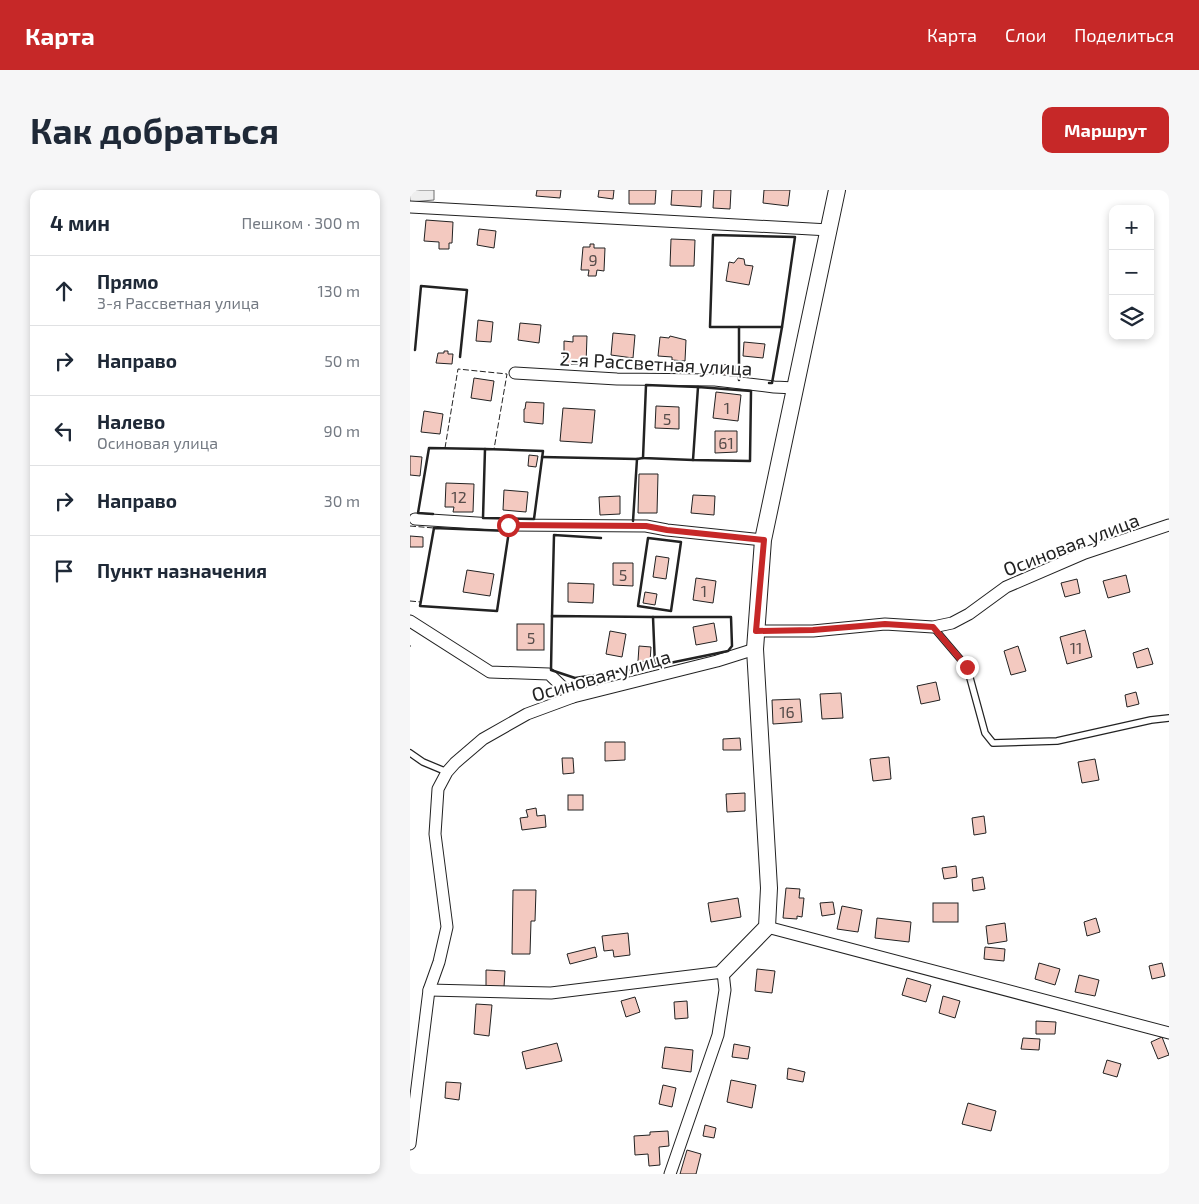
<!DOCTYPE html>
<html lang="ru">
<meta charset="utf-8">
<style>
body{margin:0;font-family:"Exo 2",sans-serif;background:#f6f6f7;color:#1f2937}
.controls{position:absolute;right:15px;top:15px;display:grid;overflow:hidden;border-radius:10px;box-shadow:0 2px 8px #0003}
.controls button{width:45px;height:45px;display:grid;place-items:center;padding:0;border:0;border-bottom:1px solid #e0e1e3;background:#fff;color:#1f2937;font:25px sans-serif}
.stop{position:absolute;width:15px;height:15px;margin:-11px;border:4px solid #c62828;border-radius:50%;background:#fff}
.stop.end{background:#c62828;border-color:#fff;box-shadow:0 1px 5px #0008}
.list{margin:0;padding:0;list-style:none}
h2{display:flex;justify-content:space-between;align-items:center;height:65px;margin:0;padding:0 20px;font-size:21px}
h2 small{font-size:16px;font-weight:400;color:#747a83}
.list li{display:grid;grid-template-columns:32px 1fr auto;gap:15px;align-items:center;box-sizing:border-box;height:70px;padding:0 20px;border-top:1px solid #e0e1e3}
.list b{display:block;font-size:19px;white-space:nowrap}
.list p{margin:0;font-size:16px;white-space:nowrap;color:#747a83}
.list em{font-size:16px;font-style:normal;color:#747a83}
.icon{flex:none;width:28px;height:28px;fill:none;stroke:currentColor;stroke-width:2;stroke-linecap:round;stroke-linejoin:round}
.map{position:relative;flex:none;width:759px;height:984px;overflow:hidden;border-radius:10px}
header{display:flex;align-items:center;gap:30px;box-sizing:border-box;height:70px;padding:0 25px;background:#c62828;color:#fff}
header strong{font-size:24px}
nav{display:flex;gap:28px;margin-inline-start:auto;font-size:18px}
.intro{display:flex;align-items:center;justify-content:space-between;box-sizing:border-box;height:120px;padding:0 30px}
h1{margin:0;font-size:35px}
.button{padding:12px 22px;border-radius:10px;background:#c62828;color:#fff;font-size:18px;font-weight:700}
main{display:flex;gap:30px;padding:0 30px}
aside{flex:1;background:#fff;border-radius:10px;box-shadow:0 2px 8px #0003}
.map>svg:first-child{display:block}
.green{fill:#eee;stroke:#6f6f6f}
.building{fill:#f3c9c0;stroke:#222}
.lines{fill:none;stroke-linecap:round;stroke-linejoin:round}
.lane-casing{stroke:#222;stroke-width:8}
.street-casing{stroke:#222;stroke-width:13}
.secondary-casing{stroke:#222;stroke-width:18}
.lane{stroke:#fff;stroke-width:5.5}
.street{stroke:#fff;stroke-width:11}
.secondary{stroke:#fff;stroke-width:16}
.fence{stroke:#222;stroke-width:1;stroke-dasharray:6 2.5;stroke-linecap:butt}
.wall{stroke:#222;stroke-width:2.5}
.route{stroke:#c62828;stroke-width:6}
.labels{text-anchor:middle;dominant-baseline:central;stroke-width:4;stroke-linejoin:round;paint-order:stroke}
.number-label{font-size:16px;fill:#564c4a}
.street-label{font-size:19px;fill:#222;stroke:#fff}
</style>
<header>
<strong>Карта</strong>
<nav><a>Карта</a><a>Слои</a><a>Поделиться</a></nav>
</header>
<div class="intro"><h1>Как добраться</h1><a class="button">Маршрут</a></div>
<main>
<aside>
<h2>4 мин<small>Пешком · 300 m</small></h2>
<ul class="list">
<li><svg class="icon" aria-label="ahead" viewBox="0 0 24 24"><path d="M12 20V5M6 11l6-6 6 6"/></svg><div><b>Прямо</b><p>3-я Рассветная улица</p></div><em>130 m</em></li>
<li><svg class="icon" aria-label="right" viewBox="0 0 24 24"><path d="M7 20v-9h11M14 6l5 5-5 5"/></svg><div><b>Направо</b></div><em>50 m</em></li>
<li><svg class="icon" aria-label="left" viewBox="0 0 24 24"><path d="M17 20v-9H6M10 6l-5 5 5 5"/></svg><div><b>Налево</b><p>Осиновая улица</p></div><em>90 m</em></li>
<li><svg class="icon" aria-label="right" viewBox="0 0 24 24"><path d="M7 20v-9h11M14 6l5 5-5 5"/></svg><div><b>Направо</b></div><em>30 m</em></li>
<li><svg class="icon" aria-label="arrive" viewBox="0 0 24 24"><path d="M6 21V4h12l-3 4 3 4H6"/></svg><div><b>Пункт назначения</b></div></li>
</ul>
</aside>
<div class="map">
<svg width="759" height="984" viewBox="0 0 759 984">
<rect width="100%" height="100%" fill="#fff"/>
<!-- green -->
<path class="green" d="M0,0H24V10L0,12Z"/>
<!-- building -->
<g class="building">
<path d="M127,0H151L150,8L126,6Z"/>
<path d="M189,0H204L203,9L188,7Z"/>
<path d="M219,0H246L245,14H219Z"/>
<path d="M262,0H292L291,17L261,15Z"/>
<path d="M304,0H321L320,19L303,18Z"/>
<path d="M354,0H380L378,16L353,13Z"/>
<path d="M16,30L43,32L42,53H39V59H29V52L14,51Z"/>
<path d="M69,39L86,41L84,58L67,55Z"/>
<path d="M261,49L285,50L284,76H260Z"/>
<path d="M180,54H184V58H195L194,81L187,80L186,86H178L179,80H171L173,57H180Z"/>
<path d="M328,68L334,69L335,75L343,76L339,95L316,91L319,72L324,73Z"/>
<path d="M68,130L83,132L81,152L66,151Z"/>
<path d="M110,133L131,135L129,153L108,150Z"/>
<path d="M203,143L225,145L223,168L201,165Z"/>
<path d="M163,146H177L176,174H154V151L163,152Z"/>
<path d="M260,146L276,150L275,171L262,170V167L248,166L250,147L259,148Z"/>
<path d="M334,152L355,154L353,168L333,166Z"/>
<path d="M34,161H38V164H43L42,174L26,173L28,163H34Z"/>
<path d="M300,174L325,175V187H300Z"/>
<path d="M64,188L84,191L81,211L61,208Z"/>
<path d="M306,202L331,205L328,231L303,228Z"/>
<path d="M116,212L134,213L133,234L114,232V219H115Z"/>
<path d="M246,216L269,217V239L245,238Z"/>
<path d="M153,218L185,220L182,253L150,251Z"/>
<path d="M14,221L33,224L30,244L11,242Z"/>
<path d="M305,241H327V262L305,263Z"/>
<path d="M119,265L128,266L126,277L118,276Z"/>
<path d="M0,266L12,267L10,286L0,285Z"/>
<path d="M229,284H248L247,323H228Z"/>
<path d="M36,293L64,294L63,322H43L44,317H35Z"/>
<path d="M94,300L118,302L116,322L93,320Z"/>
<path d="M283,305L305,306L304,325L281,323Z"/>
<path d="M210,306V324L190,325L189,307Z"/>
<path d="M0,346L13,347V357H0Z"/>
<path d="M246,366L259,368L256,389L243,387Z"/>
<path d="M203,373H223V396L203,395Z"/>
<path d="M57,380L84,384L80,406L53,402Z"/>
<path d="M716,385L720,402L698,408L693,391Z"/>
<path d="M286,388L306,391L303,413L283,410Z"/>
<path d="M667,389L670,403L655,407L651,393Z"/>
<path d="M158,393L184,394L183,413L158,412Z"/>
<path d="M235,402L247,404L245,415L233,413Z"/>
<path d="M304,433L307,451L286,455L283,437Z"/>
<rect x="107" y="434" width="27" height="26"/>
<path d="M675,440L682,467L657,474L650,447Z"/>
<path d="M200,441L216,444L212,467L196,464Z"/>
<path d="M229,456L241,457L240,472L228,471Z"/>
<path d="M608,456L616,481L601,485L594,461Z"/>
<path d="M738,458L743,474L727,478L723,463Z"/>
<path d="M526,492L530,510L511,514L507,496Z"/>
<path d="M726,502L729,514L717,517L715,505Z"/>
<path d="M431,503L433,528L412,529L410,504Z"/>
<path d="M390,509L392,532L363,534L362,510Z"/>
<path d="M330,548L331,560H313V549Z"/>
<path d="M195,552H215V570L195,571Z"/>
<path d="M479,567L481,589L463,591L460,569Z"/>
<path d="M152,568H163L164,583L153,584Z"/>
<path d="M685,569L689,590L672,593L668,572Z"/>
<path d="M335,603V621L317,622L316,604Z"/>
<rect x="158" y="605" width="15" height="15"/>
<path d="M126,618L127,626L135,625L136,637L112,640L110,628L118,627L116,620Z"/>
<path d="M574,626L576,643L564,645L562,628Z"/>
<path d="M546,676L547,687L534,689L532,678Z"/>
<path d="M573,687L575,699L563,701L562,689Z"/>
<path d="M376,698L390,699L389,708H394L392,727L387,726V729L373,728Z"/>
<path d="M103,700H126L125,731H121L120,764H102Z"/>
<path d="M328,708L331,727L301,732L298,713Z"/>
<path d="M423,712L425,724L412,726L410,713Z"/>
<rect x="523" y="713" width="25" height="19"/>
<path d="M432,716L452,720L448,742L427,739Z"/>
<path d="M467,728L501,732L499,752L465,748Z"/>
<path d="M686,728L690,742L677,746L674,732Z"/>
<path d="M595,733L597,751L578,754L576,736Z"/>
<path d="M218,743L220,765L204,767L203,760L194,761L192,746Z"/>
<path d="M185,757L187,767L160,774L157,764Z"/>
<path d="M575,757L595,759L594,771L574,769Z"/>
<path d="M629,773L650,779L645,795L625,789Z"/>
<path d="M752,773L755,786L742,789L739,776Z"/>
<path d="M347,779L365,781L362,803L345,801Z"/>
<path d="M76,780L95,781L94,797L76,796Z"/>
<path d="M669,785L689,790L685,806L665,802Z"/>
<path d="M497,788L521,795L516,812L492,805Z"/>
<path d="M533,806L550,811L545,828L529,823Z"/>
<path d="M225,807L230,822L216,827L211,811Z"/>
<path d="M277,811L278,828L265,829L264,812Z"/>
<path d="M66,814L82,815L79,846L64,844Z"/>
<path d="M626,831L646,832L645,844H626Z"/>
<path d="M752,847L759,865L748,869L741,852Z"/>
<path d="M613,848L630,849L629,860L611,859Z"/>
<path d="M147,853L152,871L116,879L112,862Z"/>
<path d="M324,854L340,857L338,869L322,867Z"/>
<path d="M255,857L283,860L281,882L252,878Z"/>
<path d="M697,870L711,874L707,887L693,883Z"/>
<path d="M378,878L395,882L393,892L377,889Z"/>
<path d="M321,890L346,895L342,918L317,912Z"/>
<path d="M36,892L51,893L49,910L35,908Z"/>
<path d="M253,895L266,898L262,917L249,914Z"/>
<path d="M558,913L586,921L581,941L552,934Z"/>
<path d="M295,935L306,938L304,948L293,946Z"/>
<path d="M258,941L259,956L249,957L250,975L239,976L238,964L225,965L224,946L240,945V942Z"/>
<path d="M277,960L291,964L286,984H270Z"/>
</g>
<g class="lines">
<!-- lane casing -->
<g class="lane-casing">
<g id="lane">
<path d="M523,437L557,477L575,543L583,553L647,551L741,530L759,528"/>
<path d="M0,563L13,572L37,582"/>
</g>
</g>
<!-- street casing -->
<g class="street-casing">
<g id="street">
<path d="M0,17L419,40"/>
<path d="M105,183L207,189L305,190L364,197L385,198"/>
<path d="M5,329L98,335L236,336L257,340L353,350"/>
<path d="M0,431L80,482L139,484L163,507"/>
<path d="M346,441H403L475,434L523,437L542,433L559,424L596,397L675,363L759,335"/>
<path d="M357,737L759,843"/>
<path d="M19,800L141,803L313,782L315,800L308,845L260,984"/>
<path d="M0,954L19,800L29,772L37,737L25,644L28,599L37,582L45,573L73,549L117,524L163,507L307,471L345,459"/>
</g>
</g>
<!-- secondary casing -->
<g class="secondary-casing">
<path id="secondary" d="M313,782L357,737L359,698L345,459L353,350L427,0"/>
</g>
<!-- lane -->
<use href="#lane" class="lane"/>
<!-- street -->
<use href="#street" class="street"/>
<!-- secondary -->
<use href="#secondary" class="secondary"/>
<!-- fence -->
<g class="fence">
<path d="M35,258L48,179L97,184L84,259"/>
<path d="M0,336L24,338"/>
<path d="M0,411L11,412"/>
<path d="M0,455V457"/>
</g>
<!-- wall -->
<g class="wall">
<path d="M303,45L385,47L372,137H300Z"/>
<path d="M329,137V190"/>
<path d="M5,160L11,96L57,100L50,167"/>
<path d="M359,193H362L372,137"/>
<path d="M288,197L341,201L340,271L283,270Z"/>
<path d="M75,259L133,261L124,329L73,328Z"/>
<path d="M132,267L227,269L233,268"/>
<path d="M283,270L233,268L236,195L288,197"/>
<path d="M23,324L8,323L19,258L75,259"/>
<path d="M223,331L227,269"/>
<path d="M24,338L99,341L87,421L10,416Z"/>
<path d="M238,348L271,352L261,421L228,416Z"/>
<path d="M142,426L243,427L245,476L165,488L141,480Z"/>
<path d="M142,426L144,345L191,348"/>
<path d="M243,427H321L322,456L318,461L245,476"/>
</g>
</g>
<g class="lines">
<!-- route -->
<path class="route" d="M98,335L236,336L257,340L354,350L346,441L403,440L475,434L523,437L557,477"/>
</g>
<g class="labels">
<!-- number labels -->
<g class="number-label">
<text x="183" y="69">9</text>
<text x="317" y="217">1</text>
<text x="257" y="228">5</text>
<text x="316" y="252">61</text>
<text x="49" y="306">12</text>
<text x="213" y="384">5</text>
<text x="294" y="400">1</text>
<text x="121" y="447">5</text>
<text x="666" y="457">11</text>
<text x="377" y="521">16</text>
</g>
<!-- street labels -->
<g class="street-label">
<text transform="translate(246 173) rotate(3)">2-я Рассветная улица</text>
<text transform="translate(661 354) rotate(-21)">Осиновая улица</text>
<text transform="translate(191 485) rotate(-16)">Осиновая улица</text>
</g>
</g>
</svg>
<div class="controls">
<button>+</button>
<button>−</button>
<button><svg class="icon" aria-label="layers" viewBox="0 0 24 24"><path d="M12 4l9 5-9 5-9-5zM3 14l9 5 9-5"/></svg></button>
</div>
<div class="stop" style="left:98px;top:335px"></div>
<div class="stop end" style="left:557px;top:477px"></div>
</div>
</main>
